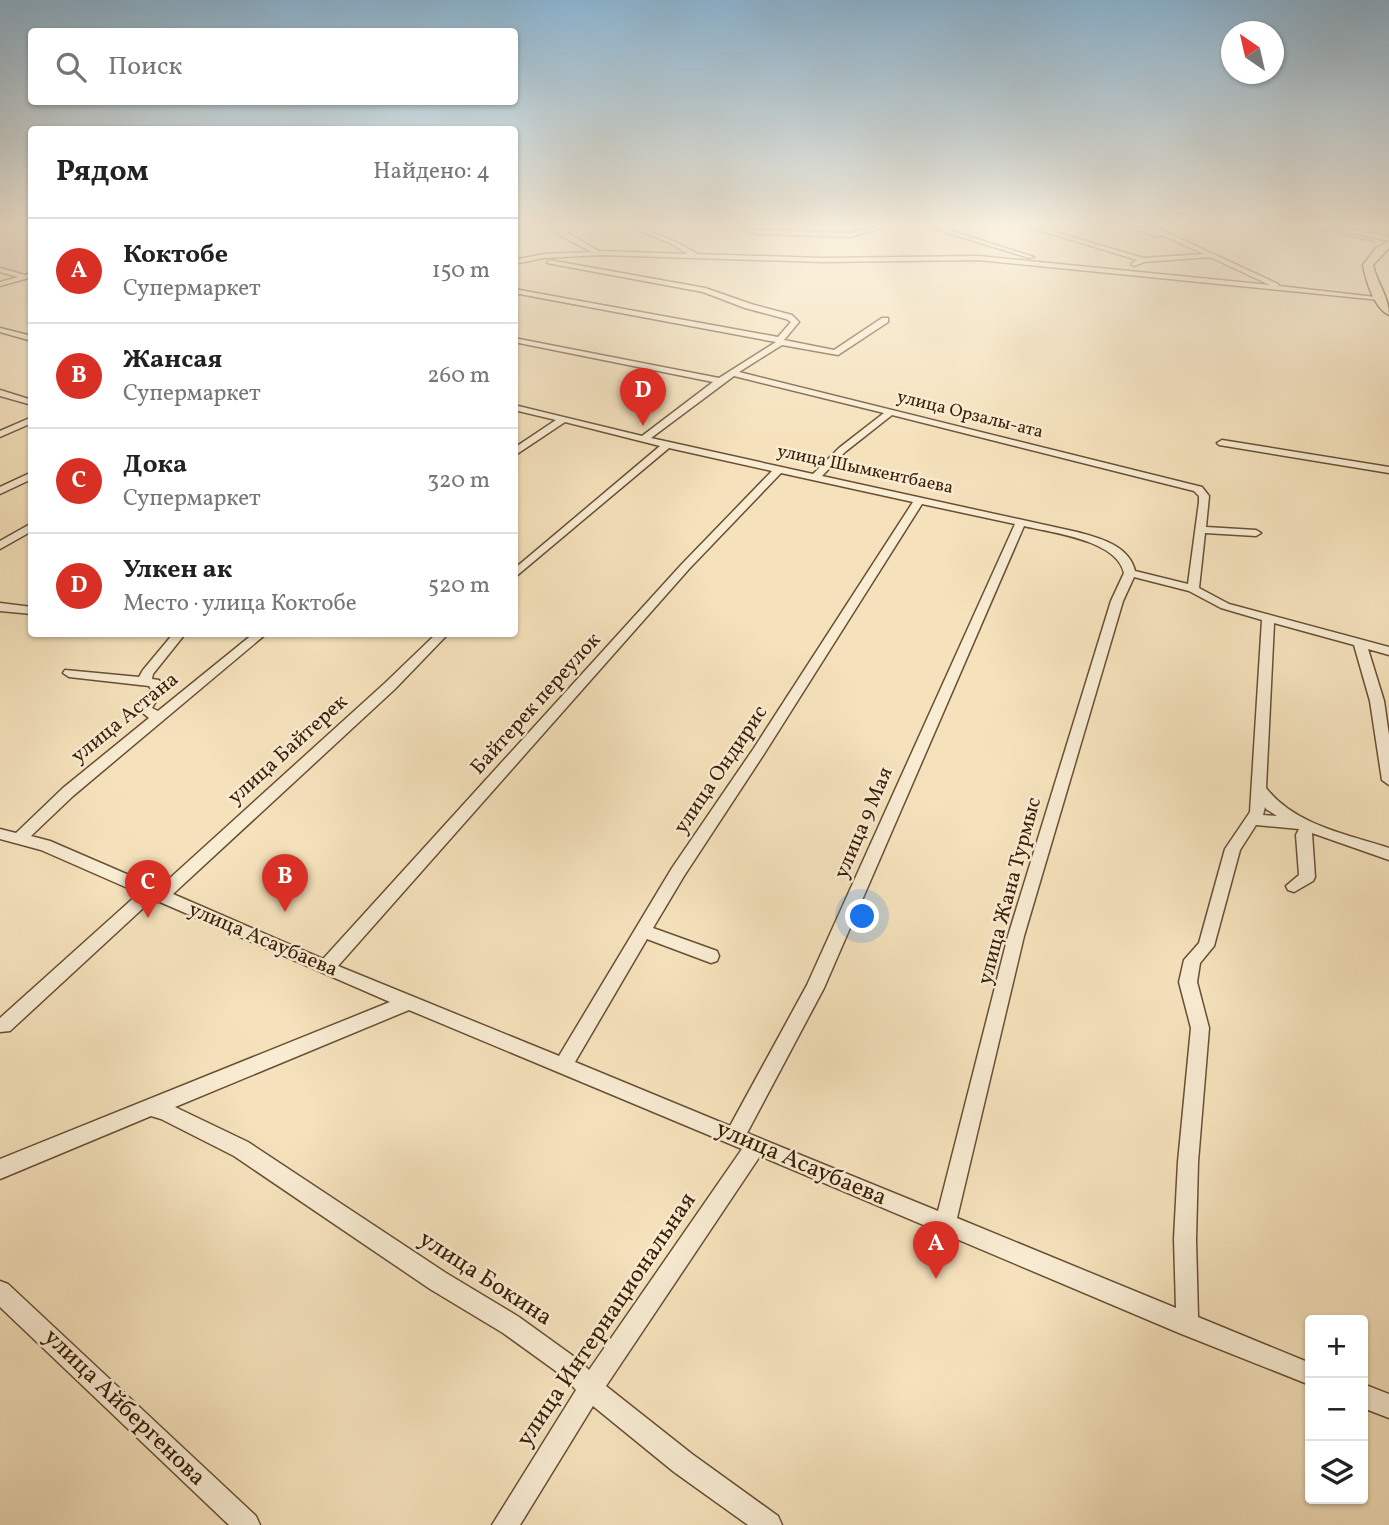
<!DOCTYPE html>
<html lang="ru">
<meta charset="utf-8">
<style>
body{margin:0;font-family:Vollkorn,serif;background:#f2f2f2;color:#222}
.controls{position:absolute;right:21px;bottom:21px;display:grid;overflow:hidden;border-radius:7px;box-shadow:0 2px 5px #0004}
.controls button{width:63px;height:63px;display:grid;place-items:center;padding:0;border:0;border-bottom:2px solid #e0e0e0;background:#fff;color:#222;font:35px sans-serif}
.compass{position:absolute;left:1221px;top:21px;width:63px;height:63px;border-radius:50%;background:#fff;box-shadow:0 2px 5px #0004;rotate:326deg}
.you{position:absolute;left:863px;top:917px;width:24px;height:24px;margin:-18px;border:5px solid #fff;border-radius:50%;background:#1a73e8;box-shadow:0 0 0 10px #1a73e833}
.badge{display:grid;place-items:center;width:46px;height:46px;border-radius:50%;background:#d93025;color:#fff;font-size:23px;font-weight:700}
.pin{position:absolute;translate:-50% -58px;filter:drop-shadow(0 2px 4px #0008)}
.pin::after{content:'';position:absolute;top:37px;width:24px;height:21px;background:inherit;clip-path:polygon(0 0,100% 0,50% 100%)}
.list{margin:0;padding:0;list-style:none}
h2{display:flex;justify-content:space-between;align-items:center;height:91px;margin:0;padding:0 28px;font-size:30px}
h2 small{font-size:23px;font-weight:400;color:#767676}
.list li{display:grid;grid-template-columns:46px 1fr auto;gap:21px;align-items:center;box-sizing:border-box;height:105px;padding:0 28px;border-top:2px solid #e0e0e0}
.list b{display:block;font-size:26px;white-space:nowrap}
.list p{margin:0;font-size:23px;white-space:nowrap;color:#767676}
.list em{font-size:23px;font-style:normal;color:#767676}
.icon{flex:none;width:38px;height:38px;fill:none;stroke:currentColor;stroke-width:2;stroke-linecap:round;stroke-linejoin:round}
.map{position:relative;flex:none;width:1389px;height:1525px;overflow:hidden}
.search{position:absolute;background:#fff;box-shadow:0 2px 5px #0004;left:28px;top:28px;width:490px;height:77px;display:flex;align-items:center;gap:18px;box-sizing:border-box;padding:0 24px;border-radius:7px;color:#767676;font-size:26px}
.panel{position:absolute;background:#fff;box-shadow:0 2px 5px #0004;left:28px;top:126px;width:490px;height:511px;border-radius:7px}
.map>svg:first-child{display:block}
.lines{fill:none;stroke-linecap:round;stroke-linejoin:round}
.stream{stroke:#777d72;stroke-width:2}
.minor-casing{stroke:#694f33;stroke-width:3}
.highway-casing{stroke:#3a1e05;stroke-width:3}
.minor{fill:#f8ecd3;fill-rule:evenodd}
.highway{fill:#f5e2bc;fill-rule:evenodd}
.labels{text-anchor:middle;dominant-baseline:central;stroke-width:5;stroke-linejoin:round;paint-order:stroke}
.far-street-label{font-size:18px;fill:#3a1e05;stroke:#f8ecd3}
.street-label{font-size:21px;fill:#3a1e05;stroke:#f8ecd3}
.near-street-label{font-size:24px;fill:#3a1e05;stroke:#f8ecd3}
</style>
<div class="map">
<svg width="1389" height="1525" viewBox="0 0 1389 1525">
<rect width="100%" height="100%" fill="#f5e2bc"/>
<filter id="stains"><feTurbulence type="fractalNoise" baseFrequency=".00286" numOctaves="4"/><feColorMatrix values="0 0 0 0 .2 0 0 0 0 .09 0 0 0 0 .02 0 0 0 .5 -.17"/></filter>
<radialGradient id="worn" r=".72"><stop offset=".6" stop-color="#630" stop-opacity="0"/><stop offset="1" stop-color="#630" stop-opacity=".3"/></radialGradient>
<g class="lines">
<!-- stream -->
<path class="stream" d="M1312,227L1375,242"/>
<!-- minor casing -->
<g class="minor-casing">
<g id="minor">
<path d="M550,227H557L599,251L688,254L670,243L630,227H639L674,241L698,254L822,258L979,256L1270,285L1210,257L1144,262L1134,266L1131,264L1137,260L1029,227H1039L1143,258L1204,254L1162,235L1159,237L1127,227H1138L1157,233L1147,227H1155L1278,284L1279,286L1384,298L1380,300L979,260L822,262L601,255L544,258L514,264V260L544,254L592,252L561,236Z"/>
<path d="M736,227L759,230L850,233L875,227H886L850,237L759,234Z"/>
<path d="M929,227H939L1034,257L1029,258Z"/>
<path d="M1326,227H1339L1389,237V241Z"/>
<path d="M549,260L705,288L751,304L792,315L799,322L784,340L834,350L882,318H888V322L838,355L782,345L739,372L1202,487L1209,496L1206,527L1256,530L1261,533L1256,536L1205,533L1199,588L1229,604L1389,647V655L1368,649L1384,701L1389,735V785L1382,780L1370,701L1354,645L1274,623L1266,788C1295,825 1346,834 1389,848V860L1312,833L1315,877L1313,881L1294,892L1288,890L1286,886L1299,875L1296,835L1299,829L1256,825L1240,850L1214,946L1200,963L1197,982L1209,1028L1198,1162L1196,1239L1198,1317L1310,1363V1385L1179,1333L760,1156L606,1386L692,1454L778,1516L782,1525H748L674,1472L593,1406L520,1525H492L576,1390L564,1377L503,1333L430,1289L234,1156L161,1119L151,1116L0,1179V1159L390,1002L153,899L10,1031L0,1032V1018L139,893L41,850L0,839V829L16,833L63,788L149,718L138,709L151,689L149,686L69,677L63,673L65,670L139,677L143,670L173,634H185L153,674L152,679L159,680L163,689L152,708L158,711L253,634H266L73,796L31,836L50,841L159,888L385,683L436,634H448L395,689L173,894L323,959L681,565L772,471L669,448L514,578V569L660,446L565,422L514,456V448L556,420L514,410V405L642,436L713,382L514,342V338L719,378L776,342L514,293V289L778,337L791,322L786,319L745,308L703,292L547,263ZM734,376L884,413L839,448L813,474L651,438ZM892,415L1194,491L1199,496V502L1188,584L1135,571C1129,545 1099,538 1077,532L822,476L845,452ZM781,473L913,502L754,748L672,868L559,1056L338,966L689,569ZM922,504L1015,524L807,985L730,1126L575,1062L647,939L711,963L717,961L719,956L717,951L653,928L684,876L764,754ZM1024,526C1053,533 1117,540 1124,573L1111,601L1008,936L938,1211L747,1133L824,988ZM1134,577L1189,591L1221,608L1262,620L1250,812L1225,849L1199,943L1184,960L1179,982L1191,1028L1178,1162L1174,1239L1176,1308L957,1218L1024,936L1123,601ZM1265,807L1266,809L1277,816L1263,815ZM409,1010L742,1149L589,1370L580,1361L519,1317L446,1273L248,1142L175,1107Z"/>
<path d="M0,268L25,275L32,273V277L0,286V282L18,277L0,272Z"/>
<path d="M0,328L32,336V341L0,332Z"/>
<path d="M0,390L32,400V405L0,396Z"/>
<path d="M32,417V423L0,437V431Z"/>
<path d="M1222,440L1389,467V473L1219,445L1217,443Z"/>
<path d="M32,472V479L0,494V487Z"/>
<path d="M32,523V531L0,549V541Z"/>
<path d="M0,603L32,607V614L0,611Z"/>
<path d="M0,1281L8,1284L256,1516L260,1525H229L0,1307Z"/>
<path d="M1363,1384L1389,1394V1418L1363,1408Z"/>
</g>
</g>
<!-- highway casing -->
<g class="highway-casing">
<path id="highway" d="M1389,241V248L1373,265C1377,283 1389,297 1389,315C1374,308 1366,281 1363,265L1376,248Z"/>
</g>
<!-- minor -->
<use href="#minor" class="minor"/>
<!-- highway -->
<use href="#highway" class="highway"/>
</g>
<!-- sky -->
<linearGradient id="sky" x2="0" y2="1"><stop stop-color="#8bb7d6"/><stop offset="0.51" stop-color="#faf2e1"/><stop offset="1" stop-color="#faf2e1" stop-opacity="0"/></linearGradient>
<rect width="1389" height="441" fill="url(#sky)"/>
<g class="labels">
<!-- far-street labels -->
<g class="far-street-label">
<text transform="translate(970 415) rotate(14)">улица Орзалы-ата</text>
<text transform="translate(865 470) rotate(12)">улица Шымкентбаева</text>
</g>
<!-- street labels -->
<g class="street-label">
<text transform="translate(536 704) rotate(-48)">Байтерек переулок</text>
<text transform="translate(125 718) rotate(-39)">улица Астана</text>
<text transform="translate(288 750) rotate(-42)">улица Байтерек</text>
<text transform="translate(721 770) rotate(-56)">улица Ондирис</text>
<text transform="translate(864 823) rotate(-67)">улица 9 Мая</text>
<text transform="translate(1010 891) rotate(-75)">улица Жана Турмыс</text>
<text transform="translate(263 940) rotate(23)">улица Асаубаева</text>
</g>
<!-- near-street labels -->
<g class="near-street-label">
<text transform="translate(801 1164) rotate(23)">улица Асаубаева</text>
<text transform="translate(485 1279) rotate(33)">улица Бокина</text>
<text transform="translate(607 1320) rotate(-56)">улица Интернациональная</text>
<text transform="translate(124 1408) rotate(44)">улица Айбергенова</text>
</g>
</g>
<rect width="100%" height="100%" filter="url(#stains)"/>
<rect width="100%" height="100%" fill="url(#worn)"/>
</svg>
<div class="controls">
<button>+</button>
<button>−</button>
<button><svg class="icon" aria-label="layers" viewBox="0 0 24 24"><path d="M12 4l9 5-9 5-9-5zM3 14l9 5 9-5"/></svg></button>
</div>
<svg class="compass" viewBox="-18 -18 36 36"><path d="M0-13l5 13h-10z" fill="#e53935"/><path d="M0 13l5-13h-10z" fill="#767676"/></svg>
<div class="you"></div>
<div class="pin badge" style="left:936px;top:1279px">A</div>
<div class="pin badge" style="left:285px;top:912px">B</div>
<div class="pin badge" style="left:148px;top:918px">C</div>
<div class="pin badge" style="left:643px;top:426px">D</div>
<div class="search"><svg class="icon" aria-label="search" viewBox="0 0 24 24"><circle cx="10" cy="10" r="6"/><path d="M15 15l6 6"/></svg>Поиск</div>
<section class="panel">
<h2>Рядом<small>Найдено: 4</small></h2>
<ul class="list">
<li><span class="badge">A</span><div><b>Коктобе</b><p>Супермаркет</p></div><em>150 m</em></li>
<li><span class="badge">B</span><div><b>Жансая</b><p>Супермаркет</p></div><em>260 m</em></li>
<li><span class="badge">C</span><div><b>Дока</b><p>Супермаркет</p></div><em>320 m</em></li>
<li><span class="badge">D</span><div><b>Улкен ак</b><p>Место · улица Коктобе</p></div><em>520 m</em></li>
</ul>
</section>
</div>
